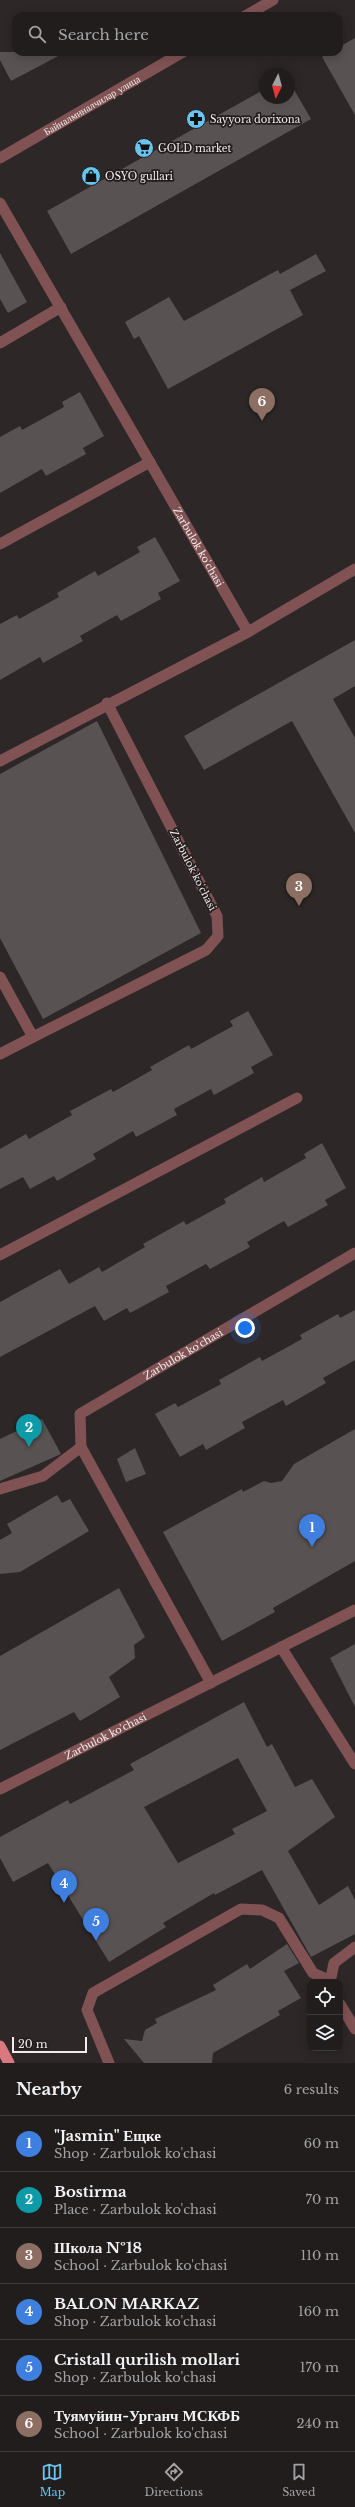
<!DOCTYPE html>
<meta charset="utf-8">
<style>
body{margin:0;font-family:"Libre Baskerville",serif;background:#2a2626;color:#f1f3f6}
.controls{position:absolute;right:12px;bottom:12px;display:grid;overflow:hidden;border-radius:8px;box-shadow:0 2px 10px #0003}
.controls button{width:36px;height:36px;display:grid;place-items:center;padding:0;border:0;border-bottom:1px solid #3f3b3b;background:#221d1d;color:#f1f3f6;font:20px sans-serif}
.compass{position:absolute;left:259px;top:68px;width:36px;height:36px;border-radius:50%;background:#221d1d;box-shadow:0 2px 10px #0003;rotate:186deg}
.scale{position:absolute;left:12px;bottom:10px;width:75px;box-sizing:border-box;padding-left:4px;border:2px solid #f0ecec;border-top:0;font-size:11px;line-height:14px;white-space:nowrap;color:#f0ecec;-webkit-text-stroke:3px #231d1d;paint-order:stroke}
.you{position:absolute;left:245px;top:1328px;width:14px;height:14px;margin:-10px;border:3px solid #fff;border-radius:50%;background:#1a73e8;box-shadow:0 0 0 6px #1a73e833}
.badge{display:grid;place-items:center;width:26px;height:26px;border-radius:50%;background:#69c4f0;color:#fff;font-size:13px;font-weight:700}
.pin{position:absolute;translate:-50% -33px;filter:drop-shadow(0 1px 2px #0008)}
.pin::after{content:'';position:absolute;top:21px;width:14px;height:12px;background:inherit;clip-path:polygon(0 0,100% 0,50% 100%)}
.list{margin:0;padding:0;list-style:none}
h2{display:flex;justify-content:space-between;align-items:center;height:52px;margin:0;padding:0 16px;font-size:17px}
h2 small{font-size:13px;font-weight:400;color:#a2a2a4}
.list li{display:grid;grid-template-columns:26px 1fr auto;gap:12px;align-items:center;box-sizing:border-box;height:56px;padding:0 16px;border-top:1px solid #3f3b3b}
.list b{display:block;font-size:15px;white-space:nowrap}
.list p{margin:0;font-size:13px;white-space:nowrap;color:#a2a2a4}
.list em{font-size:13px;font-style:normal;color:#a2a2a4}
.icon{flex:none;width:22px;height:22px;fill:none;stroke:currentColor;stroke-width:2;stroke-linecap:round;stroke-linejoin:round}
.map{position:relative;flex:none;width:355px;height:2063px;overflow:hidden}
.search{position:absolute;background:#221d1d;box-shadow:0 2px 10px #0003;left:12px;right:12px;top:12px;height:44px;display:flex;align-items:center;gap:10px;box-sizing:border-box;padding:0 14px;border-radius:12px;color:#a2a2a4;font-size:15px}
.sheet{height:388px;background:#221d1d}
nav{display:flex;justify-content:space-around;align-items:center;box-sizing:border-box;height:56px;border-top:1px solid #3f3b3b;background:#221d1d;font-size:11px;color:#a2a2a4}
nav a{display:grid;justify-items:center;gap:2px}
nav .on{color:#69c4f0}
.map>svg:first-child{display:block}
.building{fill:#585252;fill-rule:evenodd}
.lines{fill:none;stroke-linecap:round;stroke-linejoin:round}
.minor{stroke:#815254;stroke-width:11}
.tertiary{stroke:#815254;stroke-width:11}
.primary{stroke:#d9787e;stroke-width:11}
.labels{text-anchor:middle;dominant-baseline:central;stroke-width:3.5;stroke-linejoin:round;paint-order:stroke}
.street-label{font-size:10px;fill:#f0ecec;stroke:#231d1d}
.poi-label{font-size:10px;fill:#f0ecec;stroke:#231d1d;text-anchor:start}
</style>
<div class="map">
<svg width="355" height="2063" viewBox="0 0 355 2063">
<rect width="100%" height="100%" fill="#2d2727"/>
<!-- building -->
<g class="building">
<path d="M355,38V115L322,57L331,52H339V47Z"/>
<path d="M0,52H66L11,81L0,60Z"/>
<path d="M289,81L311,119L71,254L47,211L265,89V98H289Z"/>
<path d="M0,253L27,302L8,313L0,299Z"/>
<path d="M316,254L326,271L290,290L303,315L168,389L139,336L134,339L125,322L169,297L184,321L278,270L280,274Z"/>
<path d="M80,392L104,436L83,448L86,454L46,476L42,469L0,493V437L20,426L22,430L64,407L62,402Z"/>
<path d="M155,537L180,581L158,593L161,599L121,621L117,615L80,636L83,641L43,663L40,657L0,680V624L17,615L19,619L59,597L57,593L95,571L98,576L140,552L137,547Z"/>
<path d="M355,640V686L333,699L355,738V833L292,721L204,770L184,736Z"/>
<path d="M97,721L201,933L43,1019L0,938V774Z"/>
<path d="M248,1011L273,1055L251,1067L254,1073L214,1095L211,1089L174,1109L177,1115L136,1137L133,1131L93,1154L96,1159L57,1181L54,1176L30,1189L23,1177L0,1189V1149L26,1134L29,1139L72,1115L70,1111L111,1089L113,1092L152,1070L150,1067L189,1045L191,1049L233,1026L230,1021Z"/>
<path d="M322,1143L346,1188L325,1200L328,1205L288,1227L284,1221L247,1242L250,1247L210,1269L206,1264L166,1286L169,1292L130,1313L127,1308L104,1321L95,1306L0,1357V1302L60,1269L69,1284L99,1267L102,1272L145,1247L143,1244L184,1221L186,1225L226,1203L224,1199L262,1177L264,1182L306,1158L304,1154Z"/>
<path d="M355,1310V1360L323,1378L326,1383L286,1406L283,1400L242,1422L245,1428L206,1450L203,1444L180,1457L155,1414L175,1403L178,1407L221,1384L219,1380L260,1357L262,1361L302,1339L300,1335L338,1314L340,1318Z"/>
<path d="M42,1419L61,1454L0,1481V1439Z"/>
<path d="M355,1429V1561L273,1608L275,1612L222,1641L163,1532L242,1489L243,1492L264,1481L271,1483L282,1481L294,1464Z"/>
<path d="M135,1448L146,1474L126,1482L117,1459Z"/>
<path d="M57,1495L62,1503L70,1499L89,1531L20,1572L0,1574V1540L12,1533L7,1524Z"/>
<path d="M119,1588L145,1637L134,1645L135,1658L109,1677L120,1697L80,1721L74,1712L0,1750V1656Z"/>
<path d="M355,1644V1707L330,1658Z"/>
<path d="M244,1702L267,1747L272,1744L295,1787L312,1779L335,1817L288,1851L319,1905L348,1886L355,1900V1934L311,1957L262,1870L215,1895L214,1893L163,1923L166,1927L109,1962L48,1863L13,1882L0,1858V1837L68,1800L70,1804L134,1770L130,1764ZM238,1758L267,1811L232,1829L235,1834L178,1863L144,1807Z"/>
<path d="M287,1944L299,1963L284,1971L301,1998L278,2011L280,2015L213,2053L212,2063H144L124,2039L142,2041L145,2030L157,2023L155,2019L216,1990L213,1985L247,1964L250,1969Z"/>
</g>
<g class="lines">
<!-- minor -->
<g class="minor">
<path id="s1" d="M0,203L248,632L0,761"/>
<path d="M0,343L61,307"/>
<path d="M0,544L150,462"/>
<path d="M248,632L355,569"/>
<path d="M0,977L33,1037L0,1054"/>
<path d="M33,1037L206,950L218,936L217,916L107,703"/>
<path d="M0,1255L297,1098"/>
<path d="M81,1447L211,1683"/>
<path id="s2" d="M0,1489L43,1476L81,1447L80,1414L355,1253"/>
<path d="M281,1647L355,1764"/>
<path id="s3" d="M0,1789L355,1610"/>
<path d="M330,1982L334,1963L355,1947"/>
<path d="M340,2004L355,2029"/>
<path d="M109,2063L87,2010L93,1993L241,1909L262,1910L279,1918L313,1973L329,1980"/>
</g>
<!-- tertiary -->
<g class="tertiary">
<path d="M245,16L273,0"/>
<path id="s4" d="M0,158L183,52"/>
</g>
<!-- primary -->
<path class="primary" d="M0,2046L9,2063"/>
</g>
<!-- icons -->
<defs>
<g id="pharmacy-disc" transform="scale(1)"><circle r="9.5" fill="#69c4f0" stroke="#231d1d"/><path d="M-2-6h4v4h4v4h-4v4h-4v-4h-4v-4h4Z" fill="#111"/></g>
<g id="supermarket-disc" transform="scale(1)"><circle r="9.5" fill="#69c4f0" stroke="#231d1d"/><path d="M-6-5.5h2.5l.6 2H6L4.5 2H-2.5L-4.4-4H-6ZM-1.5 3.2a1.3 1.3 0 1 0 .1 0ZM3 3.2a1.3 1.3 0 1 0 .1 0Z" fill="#111"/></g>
<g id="shop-disc" transform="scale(1)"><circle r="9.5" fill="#69c4f0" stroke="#231d1d"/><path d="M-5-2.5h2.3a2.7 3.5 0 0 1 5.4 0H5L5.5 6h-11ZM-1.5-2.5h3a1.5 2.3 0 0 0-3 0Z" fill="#111"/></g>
</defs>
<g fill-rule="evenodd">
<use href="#pharmacy-disc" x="196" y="119"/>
<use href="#supermarket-disc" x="144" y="148"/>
<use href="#shop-disc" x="91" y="176"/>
</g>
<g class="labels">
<!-- street labels -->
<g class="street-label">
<text stroke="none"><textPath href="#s4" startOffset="106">Байналминалчилар улица</textPath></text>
<text stroke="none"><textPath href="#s1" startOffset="397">Zarbulok ko'chasi</textPath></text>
<text transform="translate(193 870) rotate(63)">Zarbulok ko'chasi</text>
<text stroke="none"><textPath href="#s2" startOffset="245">Zarbulok ko'chasi</textPath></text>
<text stroke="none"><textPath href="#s3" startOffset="118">Zarbulok ko'chasi</textPath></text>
</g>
<!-- poi labels -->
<g class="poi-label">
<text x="210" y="119">Sayyora dorixona</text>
<text x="158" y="148">GOLD market</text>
<text x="105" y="176">OSYO gullari</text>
</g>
</g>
</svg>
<div class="controls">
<button><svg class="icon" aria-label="locate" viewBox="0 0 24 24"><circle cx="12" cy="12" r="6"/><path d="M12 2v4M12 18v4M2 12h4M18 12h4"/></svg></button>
<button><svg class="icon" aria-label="layers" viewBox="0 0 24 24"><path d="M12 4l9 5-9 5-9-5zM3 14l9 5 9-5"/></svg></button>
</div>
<svg class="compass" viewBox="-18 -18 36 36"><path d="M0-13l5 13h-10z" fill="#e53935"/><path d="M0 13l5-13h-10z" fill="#a2a2a4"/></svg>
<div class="scale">20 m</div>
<div class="you"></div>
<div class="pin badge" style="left:312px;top:1547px;background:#3f7fe0">1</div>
<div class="pin badge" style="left:29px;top:1447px;background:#0f9aa8">2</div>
<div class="pin badge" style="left:299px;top:906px;background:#8d6e63">3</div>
<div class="pin badge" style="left:64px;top:1903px;background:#3f7fe0">4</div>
<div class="pin badge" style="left:96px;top:1941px;background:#3f7fe0">5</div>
<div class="pin badge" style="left:262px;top:421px;background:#8d6e63">6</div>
<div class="search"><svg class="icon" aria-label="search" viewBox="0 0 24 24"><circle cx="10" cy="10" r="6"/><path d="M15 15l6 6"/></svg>Search here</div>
</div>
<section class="sheet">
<h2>Nearby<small>6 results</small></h2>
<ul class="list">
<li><span class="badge" style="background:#3f7fe0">1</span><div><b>&quot;Jasmin&quot; Ещке</b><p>Shop · Zarbulok ko'chasi</p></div><em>60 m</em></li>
<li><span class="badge" style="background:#0f9aa8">2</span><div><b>Bostirma</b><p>Place · Zarbulok ko'chasi</p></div><em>70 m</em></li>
<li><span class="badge" style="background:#8d6e63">3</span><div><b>Школа №18</b><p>School · Zarbulok ko'chasi</p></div><em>110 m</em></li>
<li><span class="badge" style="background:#3f7fe0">4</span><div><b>BALON MARKAZ</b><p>Shop · Zarbulok ko'chasi</p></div><em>160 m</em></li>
<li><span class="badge" style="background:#3f7fe0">5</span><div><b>Cristall qurilish mollari</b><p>Shop · Zarbulok ko'chasi</p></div><em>170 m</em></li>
<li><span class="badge" style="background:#8d6e63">6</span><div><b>Туямуйин-Урганч МСКФБ</b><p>School · Zarbulok ko'chasi</p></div><em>240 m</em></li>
</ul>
</section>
<nav>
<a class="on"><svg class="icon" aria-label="map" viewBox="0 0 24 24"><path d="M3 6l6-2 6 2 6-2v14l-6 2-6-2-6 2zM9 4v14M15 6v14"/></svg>Map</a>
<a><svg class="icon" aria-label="directions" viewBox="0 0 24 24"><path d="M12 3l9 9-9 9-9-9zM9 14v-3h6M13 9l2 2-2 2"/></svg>Directions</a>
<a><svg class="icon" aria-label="saved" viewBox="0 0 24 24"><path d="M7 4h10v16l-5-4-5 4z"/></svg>Saved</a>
</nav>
